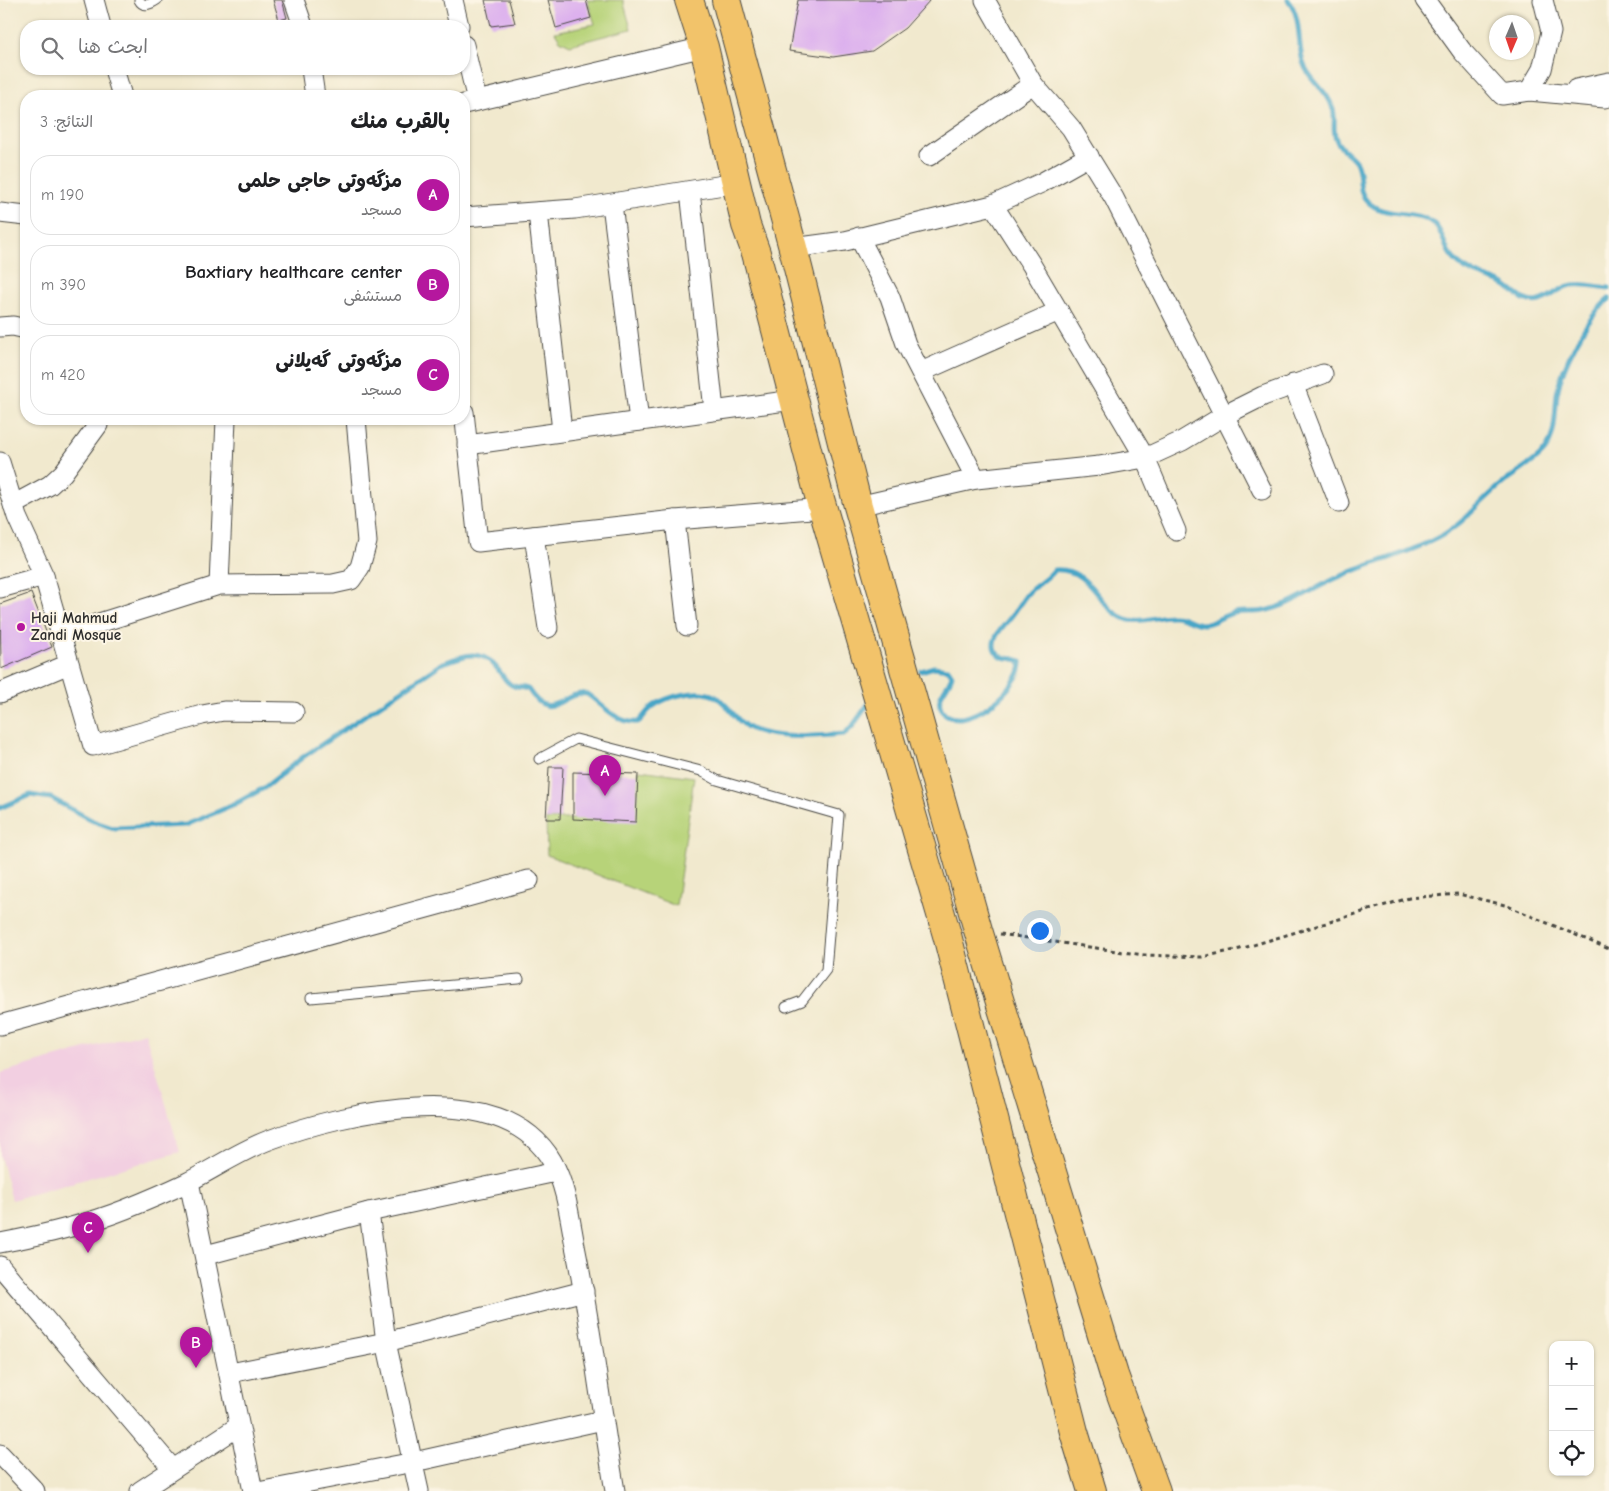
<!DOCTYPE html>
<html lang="ar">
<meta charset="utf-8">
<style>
body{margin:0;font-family:"Comic Neue","Playpen Sans Arabic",sans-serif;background:#f6f6f6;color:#202124;direction:rtl}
.controls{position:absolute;right:15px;bottom:15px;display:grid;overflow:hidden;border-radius:10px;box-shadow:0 1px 4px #0004}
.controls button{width:45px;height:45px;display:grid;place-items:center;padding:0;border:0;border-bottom:1px solid #e0e0e0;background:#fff;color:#202124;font:25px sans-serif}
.compass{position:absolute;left:1489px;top:15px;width:45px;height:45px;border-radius:50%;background:#fff;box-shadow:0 1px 4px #0004;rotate:182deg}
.you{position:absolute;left:1039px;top:930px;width:18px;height:18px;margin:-12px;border:4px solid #fff;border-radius:50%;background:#1a73e8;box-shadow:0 0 0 8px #1a73e833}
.badge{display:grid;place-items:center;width:32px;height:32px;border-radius:50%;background:#b5179e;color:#fff;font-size:16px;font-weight:700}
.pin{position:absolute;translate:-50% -41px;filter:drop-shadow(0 1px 2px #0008)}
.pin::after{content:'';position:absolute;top:26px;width:18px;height:15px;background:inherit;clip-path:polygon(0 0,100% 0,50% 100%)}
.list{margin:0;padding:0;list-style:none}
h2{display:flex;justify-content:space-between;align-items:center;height:65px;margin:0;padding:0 20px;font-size:21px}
h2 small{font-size:16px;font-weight:400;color:#757577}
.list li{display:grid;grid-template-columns:32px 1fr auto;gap:15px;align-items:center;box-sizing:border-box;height:80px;margin:0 10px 10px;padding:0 10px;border:1px solid #e0e0e0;border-radius:20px}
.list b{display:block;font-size:19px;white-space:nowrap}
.list p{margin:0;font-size:16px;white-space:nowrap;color:#757577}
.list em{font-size:16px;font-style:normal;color:#757577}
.icon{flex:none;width:28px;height:28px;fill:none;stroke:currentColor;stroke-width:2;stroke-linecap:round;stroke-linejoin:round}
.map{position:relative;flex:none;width:1609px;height:1491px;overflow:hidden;direction:ltr}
.search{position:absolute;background:#fff;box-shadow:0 1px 4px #0004;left:20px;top:20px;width:450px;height:55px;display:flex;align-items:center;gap:12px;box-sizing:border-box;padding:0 18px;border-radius:20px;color:#757577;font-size:19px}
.panel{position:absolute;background:#fff;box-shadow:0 1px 4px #0004;left:20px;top:90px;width:450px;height:335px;border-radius:20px;direction:rtl}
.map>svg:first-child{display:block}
.built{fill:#f2cfe1}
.green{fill:#b7d379;stroke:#717f52}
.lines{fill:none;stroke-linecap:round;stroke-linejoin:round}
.stream{stroke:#48a6c7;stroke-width:5}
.building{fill:#dbaeee}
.service-casing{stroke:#494843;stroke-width:11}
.minor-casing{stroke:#494843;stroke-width:21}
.primary-casing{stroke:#494843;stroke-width:30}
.path{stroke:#494843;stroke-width:3;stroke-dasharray:4 4;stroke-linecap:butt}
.service{stroke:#fff;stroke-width:9}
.minor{stroke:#fff;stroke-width:19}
.primary{stroke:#f2c36a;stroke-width:28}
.poi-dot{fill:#b5179e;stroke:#fcf5e5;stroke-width:2}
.labels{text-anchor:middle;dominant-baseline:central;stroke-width:4;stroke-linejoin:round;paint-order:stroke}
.poi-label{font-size:15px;font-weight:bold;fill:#2b2b2b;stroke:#fcf5e5;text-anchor:start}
</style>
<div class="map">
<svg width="1609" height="1491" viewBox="0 0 1609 1491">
<rect width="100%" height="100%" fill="#fcf5e5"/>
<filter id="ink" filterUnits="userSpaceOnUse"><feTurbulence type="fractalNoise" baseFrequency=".02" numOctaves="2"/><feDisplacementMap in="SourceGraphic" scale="10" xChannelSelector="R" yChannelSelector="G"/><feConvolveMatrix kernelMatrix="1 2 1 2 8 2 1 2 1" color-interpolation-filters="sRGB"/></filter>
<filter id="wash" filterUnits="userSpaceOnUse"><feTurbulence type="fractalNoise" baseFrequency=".0096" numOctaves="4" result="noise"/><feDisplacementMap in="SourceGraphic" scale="20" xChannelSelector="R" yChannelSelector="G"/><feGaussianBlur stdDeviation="1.12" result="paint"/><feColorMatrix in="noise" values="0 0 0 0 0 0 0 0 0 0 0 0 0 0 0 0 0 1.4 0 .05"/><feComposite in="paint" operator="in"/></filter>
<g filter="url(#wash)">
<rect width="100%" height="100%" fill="#f1e9ce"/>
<!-- built -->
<path class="built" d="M145,1032L180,1152L12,1200L0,1156V1073Z"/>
<!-- green -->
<g class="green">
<path d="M587,0H623L631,29L570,45L560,40L555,32L595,24Z"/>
<path d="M639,770L694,777L676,906L547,855L546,819H573L638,774Z"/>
</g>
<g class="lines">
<!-- stream -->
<g class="stream">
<path d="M1288,0C1302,17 1297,42 1303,62C1308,80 1328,90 1333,109C1336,119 1332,130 1336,139C1339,149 1351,154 1356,162C1363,175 1356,190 1367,201C1384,219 1415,208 1434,224C1442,230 1444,245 1450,254C1464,274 1481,274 1501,283C1510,287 1517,297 1526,300C1543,307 1553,291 1568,286C1579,282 1597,287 1609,288"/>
<path d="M921,671L934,667L948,669L952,675C950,684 942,690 940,699C939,703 940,707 942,710C961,738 1024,686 1021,661C1013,657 1001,660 996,652C988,640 1004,626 1010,618C1017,610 1021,601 1028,593C1036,584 1047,580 1054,570C1093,567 1097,611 1129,620C1143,623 1160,615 1174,616C1185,616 1192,624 1203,624C1215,624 1222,615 1234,613C1244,611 1254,613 1264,611C1291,606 1315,587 1339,577C1373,562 1409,554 1441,536C1464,523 1481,501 1502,484C1513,475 1538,461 1546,449C1556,434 1555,411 1557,394C1562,365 1587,317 1609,299"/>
<path d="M0,808L30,795L51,798L93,821L113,828L186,825L231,806L264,788L303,757L441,664C460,657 480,647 495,666C500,671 504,680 510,684C515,688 522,687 528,689C551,725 561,691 587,694C603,705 617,724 638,722C642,719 645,714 648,711C662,696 703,686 719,699C730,707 739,725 753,730C781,740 815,736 844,734L852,727L869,703"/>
</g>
</g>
<g id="blocks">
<!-- building -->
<g class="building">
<path d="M273,0H282L287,18L279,20Z"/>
<path d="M485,0H509L515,23L491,26Z"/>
<path d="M548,0H586L591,18L556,28Z"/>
<path d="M798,0H930L905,28L872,51L833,57L789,51Z"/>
<path d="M31,593L52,647L1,669L0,604Z"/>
<path d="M549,767H563L560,819H546Z"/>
<path d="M573,772L638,774L636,822L573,819Z"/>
</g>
</g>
</g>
<g filter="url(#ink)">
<use href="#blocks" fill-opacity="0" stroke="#494843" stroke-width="1"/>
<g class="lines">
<!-- service casing -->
<g class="service-casing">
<g id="service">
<path d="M139,0C143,8 151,4 157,0"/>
<path d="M539,759L576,739L701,771L717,780L839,815L826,970L802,1001L786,1007"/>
<path d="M311,998L519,979"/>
</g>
</g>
<!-- minor casing -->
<g class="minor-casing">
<g id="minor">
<path d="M94,0L101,26"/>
<path d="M294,0L303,26"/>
<path d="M453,0L459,26"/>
<path d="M985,0L1033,84L1071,128L1114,198L1262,490"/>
<path d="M1425,0L1462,51L1502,95L1529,91L1605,98"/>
<path d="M464,45L477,101"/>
<path d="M114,69L122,96"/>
<path d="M311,69L315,96"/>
<path d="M1576,89L1609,82"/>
<path d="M1529,91L1542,69L1551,32L1543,0"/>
<path d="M464,104L704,47"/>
<path d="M929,156L1033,84"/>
<path d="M690,191L714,410"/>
<path d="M612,204L639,421"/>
<path d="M993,205L1031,264L1145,458L1176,531"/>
<path d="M538,212L562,431"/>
<path d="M0,213L26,216"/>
<path d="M464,217L575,209L736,183"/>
<path d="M859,237L890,297L906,344L976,479"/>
<path d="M793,248L845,241L993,205L1041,183L1089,156"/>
<path d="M0,327L13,326L26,329"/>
<path d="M921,372L1059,311"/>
<path d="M1293,384L1339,503"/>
<path d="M464,412L478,542L675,520L824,508"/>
<path d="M467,445L793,400"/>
<path d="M0,462L17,517L44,576L93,746L202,715L224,711L294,712"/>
<path d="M13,505L50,485L63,473L98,425"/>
<path d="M858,506L976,479L1099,466L1145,458L1182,441L1225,415L1263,396L1323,374"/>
<path d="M675,520L687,626"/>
<path d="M534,536L548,628"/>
<path d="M219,585L226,419"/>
<path d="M0,588L44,576"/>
<path d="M61,635L219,585L333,584L351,580L360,567L367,542L356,419"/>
<path d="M0,693L69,664"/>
<path d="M0,1025L529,880"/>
<path d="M189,1182L253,1491"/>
<path d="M369,1212L386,1342L419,1491"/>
<path d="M0,1243C43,1235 86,1225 126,1209C146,1201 167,1192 186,1183C214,1169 240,1151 269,1140C344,1112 502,1075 552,1161C567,1187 570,1221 576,1251C592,1330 601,1411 615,1491"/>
<path d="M206,1255L369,1212L556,1172"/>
<path d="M0,1266L172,1468"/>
<path d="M230,1373L386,1342L584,1291"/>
<path d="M0,1454L35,1491"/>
<path d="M140,1491L239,1426"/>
<path d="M263,1491L414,1462L603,1420"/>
</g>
</g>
<!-- primary casing -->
<g class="primary-casing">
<g id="primary">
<path d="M689,0L704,47L746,225L756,253L818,492L947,935L1074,1432L1092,1491"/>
<path d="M726,0L793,248L858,506L978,930L1114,1375L1156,1491"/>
</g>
</g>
<!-- path -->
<path class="path" d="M1000,934L1144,955L1202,957L1240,949L1409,898L1458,894L1505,905L1609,949"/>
<!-- service -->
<use href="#service" class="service"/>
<!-- minor -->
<use href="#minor" class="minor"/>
<!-- primary -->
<use href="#primary" class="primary"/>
</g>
</g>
<!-- markers -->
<circle class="poi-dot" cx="21" cy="627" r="5"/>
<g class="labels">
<!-- poi labels -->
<g class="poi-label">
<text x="31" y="618">Haji Mahmud<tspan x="31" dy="17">Zandi Mosque</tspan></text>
</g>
</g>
</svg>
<div class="controls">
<button>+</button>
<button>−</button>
<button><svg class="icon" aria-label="locate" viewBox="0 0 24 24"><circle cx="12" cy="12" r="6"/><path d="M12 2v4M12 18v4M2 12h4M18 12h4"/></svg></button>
</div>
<svg class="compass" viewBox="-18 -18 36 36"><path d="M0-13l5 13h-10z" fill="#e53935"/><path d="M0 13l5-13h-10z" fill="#757577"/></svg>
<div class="you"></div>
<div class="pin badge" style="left:605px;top:796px">A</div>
<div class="pin badge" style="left:196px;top:1368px">B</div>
<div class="pin badge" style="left:88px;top:1253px">C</div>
<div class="search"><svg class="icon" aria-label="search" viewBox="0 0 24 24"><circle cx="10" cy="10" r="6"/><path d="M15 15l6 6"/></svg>ابحث هنا</div>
<section class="panel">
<h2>بالقرب منك<small>النتائج: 3</small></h2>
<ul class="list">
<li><span class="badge">A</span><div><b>مزگەوتی حاجی حلمی</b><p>مسجد</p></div><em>190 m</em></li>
<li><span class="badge">B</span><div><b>Baxtiary healthcare center</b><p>مستشفى</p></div><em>390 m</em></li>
<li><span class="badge">C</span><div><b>مزگەوتی گەیلانی</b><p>مسجد</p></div><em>420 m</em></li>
</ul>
</section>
</div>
